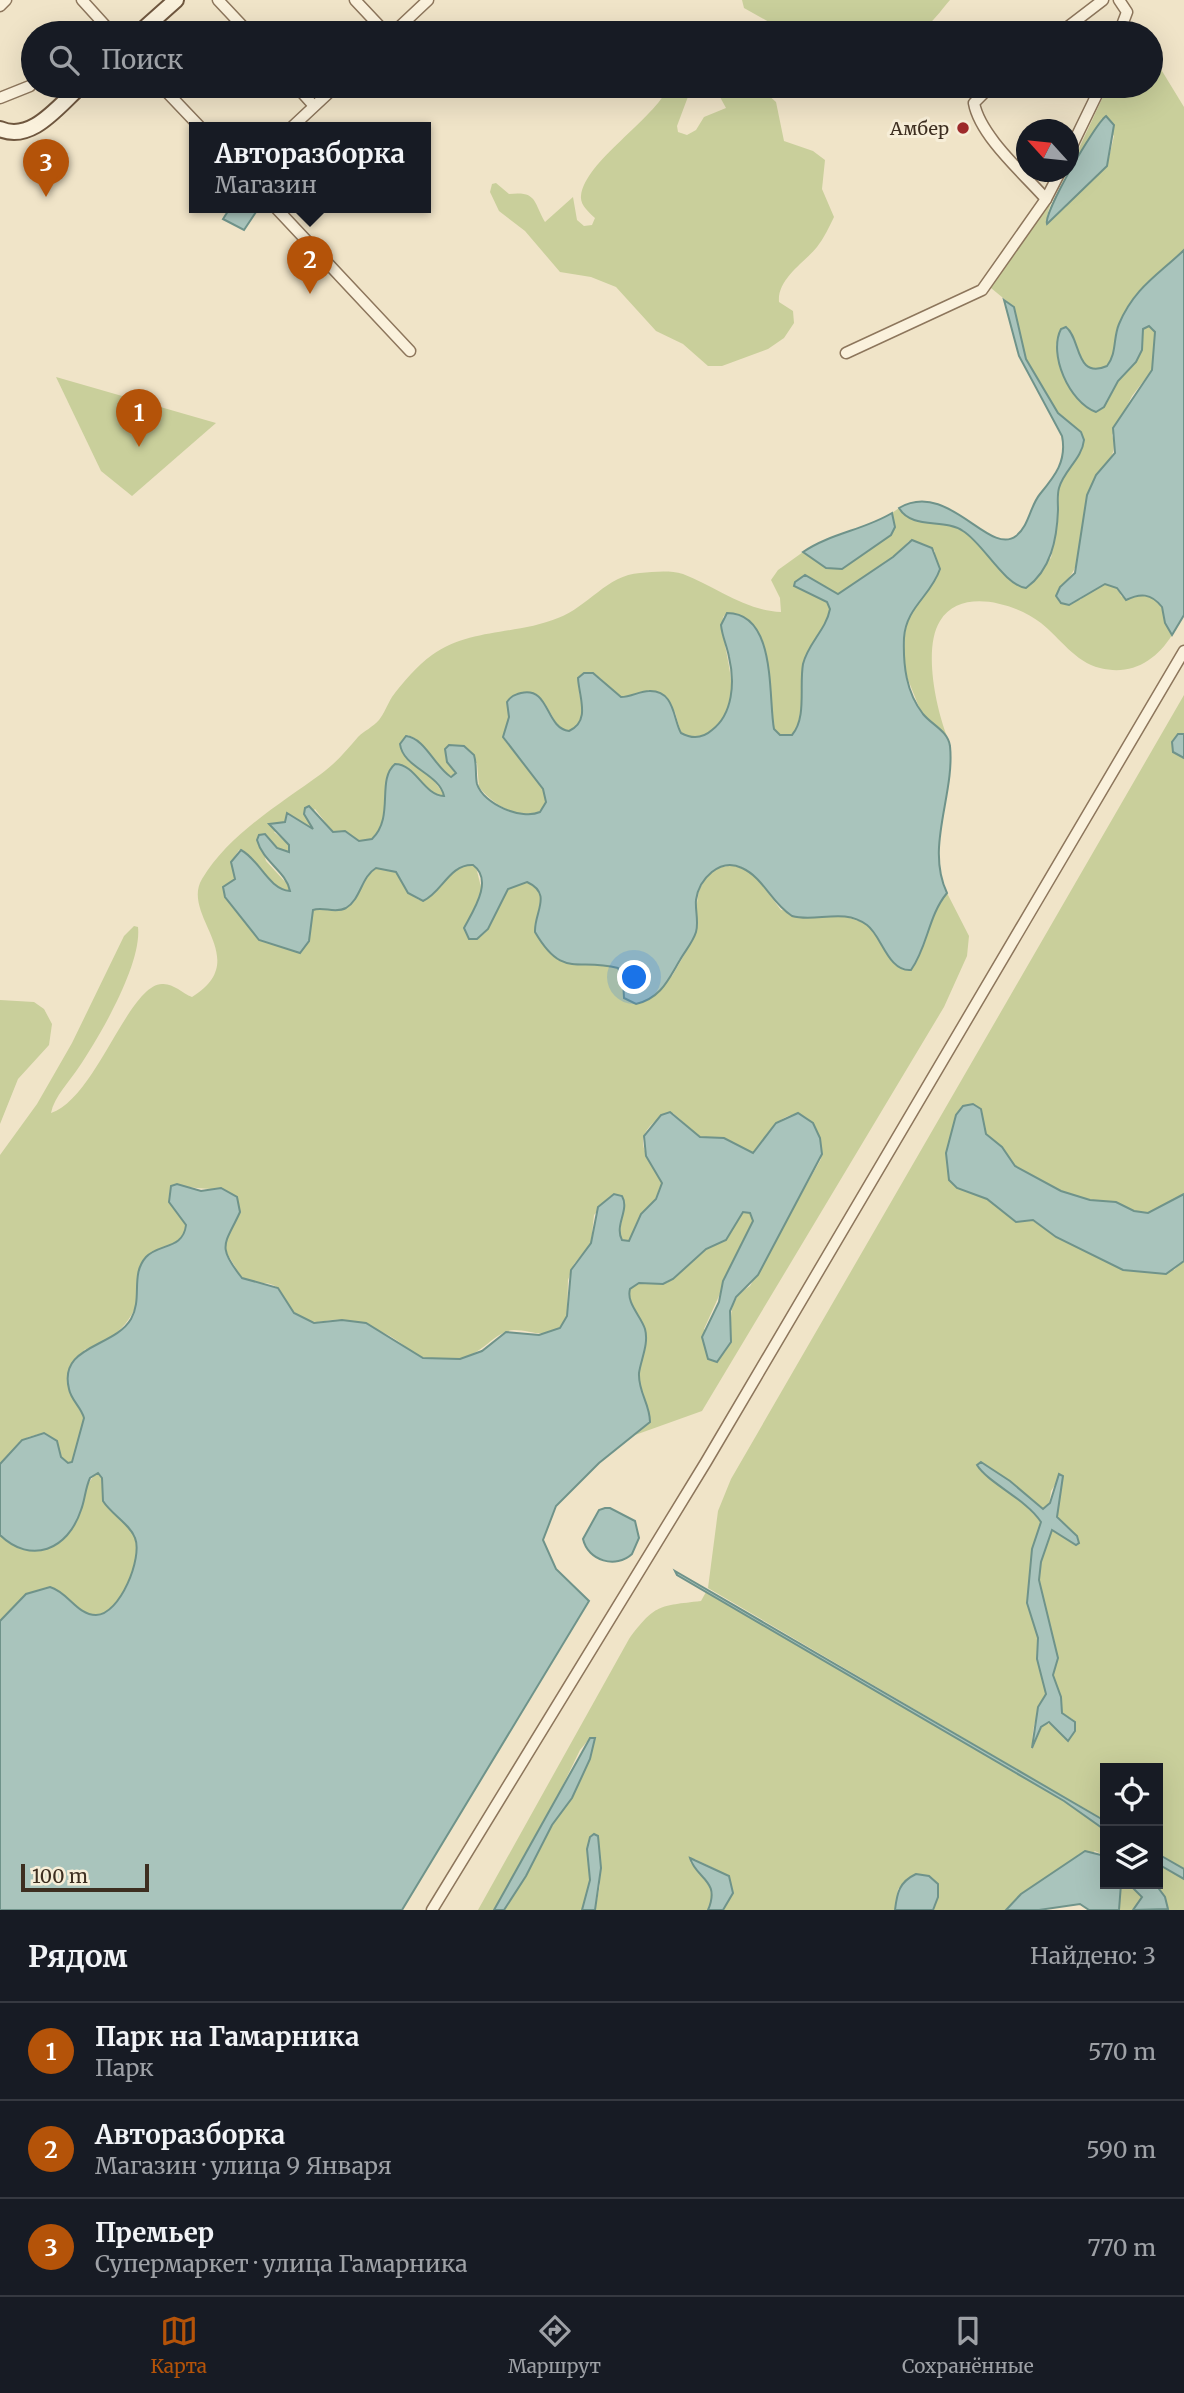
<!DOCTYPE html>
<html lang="ru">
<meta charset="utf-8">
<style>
body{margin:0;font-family:Merriweather,serif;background:#20242c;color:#f1f3f6}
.controls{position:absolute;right:21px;bottom:21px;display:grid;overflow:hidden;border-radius:0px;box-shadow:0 7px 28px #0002}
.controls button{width:63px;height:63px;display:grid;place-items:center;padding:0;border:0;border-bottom:2px solid #363941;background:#171b24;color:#f1f3f6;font:35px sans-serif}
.compass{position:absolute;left:1016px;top:119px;width:63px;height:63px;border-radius:50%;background:#171b24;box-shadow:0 7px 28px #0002;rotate:297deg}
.scale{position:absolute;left:21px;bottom:18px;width:128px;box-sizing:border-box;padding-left:7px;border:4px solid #3d2e20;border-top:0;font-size:19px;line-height:24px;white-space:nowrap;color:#3d2e20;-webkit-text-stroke:5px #f7eed8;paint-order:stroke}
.you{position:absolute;left:635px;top:978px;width:24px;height:24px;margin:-18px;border:5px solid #fff;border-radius:50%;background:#1a73e8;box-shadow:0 0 0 10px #1a73e833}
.badge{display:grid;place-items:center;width:46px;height:46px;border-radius:50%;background:#b45309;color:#fff;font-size:23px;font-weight:700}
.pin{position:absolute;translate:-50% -58px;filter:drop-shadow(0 2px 4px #0008)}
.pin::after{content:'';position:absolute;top:37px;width:24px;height:21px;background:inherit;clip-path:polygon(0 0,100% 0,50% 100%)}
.popup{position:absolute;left:189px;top:122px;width:242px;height:91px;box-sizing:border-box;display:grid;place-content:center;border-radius:0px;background:#171b24;filter:drop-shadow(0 2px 5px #0005);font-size:23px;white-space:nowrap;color:#9ea1a6}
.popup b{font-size:26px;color:#f1f3f6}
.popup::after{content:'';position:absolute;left:50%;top:100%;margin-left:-14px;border:14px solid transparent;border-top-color:#171b24}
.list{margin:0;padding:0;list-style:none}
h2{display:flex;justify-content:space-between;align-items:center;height:91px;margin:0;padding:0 28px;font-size:30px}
h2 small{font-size:23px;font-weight:400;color:#9ea1a6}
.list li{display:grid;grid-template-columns:46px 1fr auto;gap:21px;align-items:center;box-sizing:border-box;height:98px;padding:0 28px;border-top:2px solid #363941}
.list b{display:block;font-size:26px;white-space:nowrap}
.list p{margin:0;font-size:23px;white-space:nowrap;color:#9ea1a6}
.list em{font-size:23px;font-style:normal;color:#9ea1a6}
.icon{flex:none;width:38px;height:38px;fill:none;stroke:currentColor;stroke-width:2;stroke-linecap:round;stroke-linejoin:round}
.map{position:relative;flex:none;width:1184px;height:1910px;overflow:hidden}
.search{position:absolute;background:#171b24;box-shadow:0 7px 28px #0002;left:21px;right:21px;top:21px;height:77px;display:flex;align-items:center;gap:18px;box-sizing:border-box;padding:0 24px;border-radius:38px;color:#9ea1a6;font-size:26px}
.sheet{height:385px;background:#171b24}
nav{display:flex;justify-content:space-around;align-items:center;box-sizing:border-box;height:98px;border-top:2px solid #363941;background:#171b24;font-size:19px;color:#9ea1a6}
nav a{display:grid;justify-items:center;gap:4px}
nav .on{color:#b45309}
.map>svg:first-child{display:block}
.green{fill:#c9cf9b;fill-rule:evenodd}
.water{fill:#a9c4bc;stroke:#6f938a;stroke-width:2}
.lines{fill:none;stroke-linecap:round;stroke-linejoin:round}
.street-casing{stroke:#8d765c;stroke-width:13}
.secondary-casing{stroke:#6f573f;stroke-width:18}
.street{stroke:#faf1dc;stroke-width:10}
.secondary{stroke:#faf1dc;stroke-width:14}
.poi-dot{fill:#9e2a2b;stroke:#f7eed8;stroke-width:2.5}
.labels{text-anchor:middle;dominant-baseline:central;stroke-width:6;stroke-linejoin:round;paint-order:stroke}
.poi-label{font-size:18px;fill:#3d2e20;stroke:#f7eed8;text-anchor:end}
</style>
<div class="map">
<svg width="1184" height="1910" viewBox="0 0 1184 1910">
<rect width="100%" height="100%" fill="#f0e4c8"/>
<!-- green -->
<g class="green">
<path d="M742,0H950C943,8 936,18 928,25C907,41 870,34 848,26L827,33H770L773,29L769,22L744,8Z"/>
<path d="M1151,53L1184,107V250C1163,270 1141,283 1126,309C1116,327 1120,350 1107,366C1076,379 1080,340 1067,327L1056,345L1062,369L1107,403L1118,381L1141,353L1143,328L1149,326L1155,332L1152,370L1132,396L1112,435C1121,463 1093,471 1087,496C1078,530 1089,563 1060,587L1080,600L1096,587L1108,584L1118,588L1121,596L1128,600L1137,594C1170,597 1158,617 1172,635C1156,661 1131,676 1100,668C1075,662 1060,638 1041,623C1015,603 960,587 940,621C923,648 936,708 947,736L921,712L903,667L906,621L919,600L935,551L924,544L909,541L893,557L838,594L822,588L809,577L795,582L794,586L827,602L830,609C826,630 808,643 803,664C799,687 807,717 792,735H779L774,729L746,618L727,613L723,617C720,654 750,702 712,731C703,738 691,739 681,733L675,712L649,691L623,698C603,690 607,670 580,675C573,694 595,720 569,731L559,728L546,705L532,693L516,694L507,701L509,717L505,741L543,789L546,802L540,812C519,821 492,804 479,787L477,763L447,762L456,775H448L416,739L408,735L401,749L403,753L432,778L445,796C425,795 415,770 397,763C376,777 394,817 372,839L359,841L345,831L333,832L315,809L307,818L313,829L286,816L287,821L274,832L289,845L288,852L277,848L263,834L259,835L266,861L289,886L290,892L274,885L243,850H239L231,862L235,879L225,897L259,940L286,947L313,910L343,909C356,897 362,877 377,868L396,872L408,893L419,900C442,899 451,855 476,867L482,891L467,936L472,940L494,917L508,889L527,882C553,894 534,912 535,932C563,980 577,957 618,968L623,979L624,998L672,976L690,945L699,891L706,876L717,868L733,865L754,874L781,910L840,915L865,923L911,970C928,946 927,917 947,893L969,936L967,956L944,1007L702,1411L635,1435L650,1422C650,1404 638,1392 639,1374C641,1359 649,1344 645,1329C641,1316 626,1303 630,1289L639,1283H667L706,1249L726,1240L743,1212L750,1213L753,1221L704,1329L725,1352C739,1326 719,1305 750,1286L821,1159C823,1147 820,1131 811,1122C798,1107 781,1117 769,1131C762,1138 762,1148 753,1153L724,1138L700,1137L673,1113C662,1115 658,1118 650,1126C628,1151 665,1167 662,1185C660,1199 647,1205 640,1216C635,1224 633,1233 629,1241H624L619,1235L625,1204L622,1196L614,1194L594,1215L591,1243L574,1264L568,1280L567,1316L560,1328C543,1339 531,1330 514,1330C492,1331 482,1360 448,1360C411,1361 412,1347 386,1334C374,1328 358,1324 345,1321C324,1316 321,1330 294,1314C283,1307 286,1291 273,1285C263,1281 251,1285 242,1278L225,1250L224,1240L235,1223L237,1197C217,1184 199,1192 177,1184L170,1189L169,1202L185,1223C186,1242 169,1247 153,1251C139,1300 137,1332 84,1350L71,1395L84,1418L72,1462L68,1463L61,1457L57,1441L43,1433L28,1437L0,1464V1155L37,1104L72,1043L124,936L134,926L138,927C142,964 100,1036 79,1067C70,1081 54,1097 51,1113C96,1098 128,985 162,984C173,983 182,993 192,997C254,959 180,916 202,879C229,834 280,804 321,774C336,763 346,751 358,737C364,731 373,727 379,720C384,714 387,705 392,697C402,683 418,665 432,655C470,628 517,635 558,618C588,607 607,575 640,573C654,572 669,570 683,574C715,586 745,611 781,612L780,598L771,580L778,570L803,552L842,569L891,535L895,527L892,513L899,508C913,528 946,518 964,531C981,543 1000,567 1013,583L1051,558L1057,527L1059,487L1084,440L1081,432L1058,413L1026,359L1014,307L991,288L1049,203L1066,172H1068L1108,86H1151ZM1102,118L1114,136L1107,166L1047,223C1044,199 1090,142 1102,118Z"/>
<path d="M669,86H692L677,126L678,132L687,135L696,130L704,117L726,108L714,86H758L776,102L784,141L813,151L825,160L822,189L834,217C829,227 824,238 817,247C804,263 777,279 779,302L793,311L794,323L784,338L768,349L722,366H708L683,344L656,331L616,287L591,277L560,272L525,231L499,211L490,192L492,184L496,183L509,194C537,191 533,201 545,222L573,197L577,220L584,226L592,225L595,218C589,212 580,205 581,196C585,161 654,120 669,86Z"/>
<path d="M790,86H844C828,93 805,93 790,86Z"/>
<path d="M56,377L216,423L132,496L101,471Z"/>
<path d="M1184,695V734H1178L1181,758H1184V1194L1148,1213L1134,1211L1116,1202L1090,1200L1061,1191L1015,1166L1002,1147L986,1134L981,1110L957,1188L987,1199L1016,1222L1032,1220L1056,1237L1174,1270L1184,1261V1869L1158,1854V1768H1105V1821L708,1588L718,1511L731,1479ZM988,1466L1043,1509L1049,1506L1051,1491L1062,1474L1057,1517L1079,1541L1078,1544L1052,1530L1041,1562L1039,1580L1052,1637L1053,1680L1059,1691L1062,1713L1072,1719L1064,1739L1063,1734L1052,1724H1043L1033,1748C1030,1728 1039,1711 1046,1694L1037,1659L1038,1638L1027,1603L1032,1549L1041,1522L1012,1492L982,1472Z"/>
<path d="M0,1000L34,1002L44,1009L52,1024L49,1045L18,1079L0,1124Z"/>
<path d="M96,1473L101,1474L103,1501C112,1514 134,1527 137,1543C140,1562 120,1613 97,1615C83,1616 71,1601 61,1592L26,1594L0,1621V1535L10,1544L81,1511L85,1488Z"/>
<path d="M706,1592L1064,1801L1105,1830V1856L1095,1851L1006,1910H933L938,1897L929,1876C915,1871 908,1881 898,1889L895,1910H723L733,1893L729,1876L695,1859L690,1862C705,1876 717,1889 708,1910H595L600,1885L587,1849L590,1880L582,1910H504L526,1876L552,1825L572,1798L594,1738H590L580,1750L543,1826L494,1910H478L629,1639C655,1604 659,1606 701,1601Z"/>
<path d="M1158,1864L1184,1879V1910H1167L1154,1884H1158Z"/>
<path d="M1121,1884H1129L1142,1897L1133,1910H1119Z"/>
</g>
<!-- water -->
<g class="water">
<path d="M1106,116L1114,125L1107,166L1047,224C1043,213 1095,124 1106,116Z"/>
<path d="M230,208H256L258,209L244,230L223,219Z"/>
<path d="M1184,250V615L1172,635L1165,623L1162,607C1151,593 1140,593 1126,600L1117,588L1105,584L1069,605L1061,603L1056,596L1060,587L1075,573L1087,495L1096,475L1115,453L1113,428L1152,370L1155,332L1149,326L1143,329L1142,350L1136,362L1118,381L1104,407L1096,412C1069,402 1048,354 1061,329L1066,327C1081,338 1075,380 1107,366C1117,353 1113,338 1119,324C1134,288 1158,275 1184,250Z"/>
<path d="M1004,300L1014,307L1026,359L1058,413L1081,432L1084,440C1082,459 1064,470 1059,488C1057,495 1058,503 1058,510C1057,539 1051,570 1026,588C1004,585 983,543 963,531C944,518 912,530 899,508C948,479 989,557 1016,536C1029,526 1030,506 1040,494C1055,476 1067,461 1062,436L1019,356Z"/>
<path d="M892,513L895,527L891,535L842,569L826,568L803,552C831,533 864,530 892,513Z"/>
<path d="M912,540L932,548L940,569C931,596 906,607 904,638C903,665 906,692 923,714C932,725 948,731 950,746C955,795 925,847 947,893C928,916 928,946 911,970C888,972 882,936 867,925C843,907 816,923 792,916C771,903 764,878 742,868C720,857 699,879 696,900C695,910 699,922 696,932C693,942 685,951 680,960C668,980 661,998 636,1004L624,998L623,979L618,968C577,957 563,980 535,932C534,912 553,894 527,882L508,889L488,929L477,939H469L464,928C473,911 494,880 473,865C449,864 442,893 423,901L408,893L396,872L376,868C361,877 361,899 346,908C335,914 323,906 313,910L309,941L300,953L259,940L225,897L223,887L235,879L231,862L241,850C260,860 268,889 290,891C286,871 263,862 257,840L259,835L265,834L277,848L289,852V845L269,824L285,822L287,813L313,829L304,814L305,808L309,806L333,832L345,831L359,841L372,839C395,817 376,780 395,764C416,764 423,795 444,796C439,773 403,768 400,744L406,736C425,738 435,767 451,777L456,773L447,762L445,749L449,745L464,746L474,755C477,765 475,775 477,784C484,805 522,820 540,812L546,802L543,789L503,737L509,717L507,702C511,696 514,695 521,693C550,686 545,728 569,731C591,721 579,697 578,678L584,673H593L621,697C631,697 640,691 649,691C675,690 673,719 681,733C692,739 703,738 712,730C733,714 735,682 729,657C727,646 722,636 721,625L727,613C777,613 768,697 774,729L780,735H792C807,717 799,687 803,664C808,643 826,630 830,609L827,602L794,586L795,582L805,575L838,594L893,557Z"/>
<path d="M1178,734H1184V758L1173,752L1172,742Z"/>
<path d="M973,1104L981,1109L986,1134L1002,1147L1015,1166L1061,1191L1090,1200L1116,1202L1134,1211L1148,1213L1184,1194V1261L1166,1274L1123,1270L1056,1237L1033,1220L1016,1222L987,1199L957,1188L949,1180L946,1153L956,1115L963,1106Z"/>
<path d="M670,1112L700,1137L724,1138L753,1153L776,1123L798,1113L813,1123L820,1138L822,1154L758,1275L736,1297L730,1311L731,1342L717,1362L708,1359L702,1337L719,1302L723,1281L753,1221L750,1213L743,1212L726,1240L706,1249L673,1279L663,1284L639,1283L630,1289C626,1303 641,1316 645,1329C649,1344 641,1359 639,1373C638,1392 650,1404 650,1422L599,1463L556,1506L543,1540L556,1569L589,1601L402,1910H0V1621L26,1594L50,1587C68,1592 77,1615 96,1615C120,1615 143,1557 135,1538C130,1524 111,1514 103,1501L102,1478L98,1473L90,1478C85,1489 85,1500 81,1510C68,1550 31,1565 0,1535V1464L22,1440L44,1433L57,1441L61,1457L68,1463L72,1462L84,1418C81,1407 71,1400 69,1389C58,1345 114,1348 131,1319C143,1298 130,1275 146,1257C159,1243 183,1250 186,1225L169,1202L171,1186L177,1184L201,1191L221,1188L237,1197L240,1212C225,1245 216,1245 242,1278L278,1288L294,1313L314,1323L342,1320L366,1323L423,1358L460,1359L482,1351L506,1332L539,1335L560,1328L567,1316L571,1270L591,1243L598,1207L614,1194L622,1196C630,1210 614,1225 622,1240L629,1241L641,1214L656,1199L662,1183L646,1156L644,1136L661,1115Z"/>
<path d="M981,1462L1010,1481L1043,1509L1050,1503L1059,1474L1063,1476L1057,1517L1077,1536L1079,1543L1076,1545L1052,1530L1041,1562L1039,1580L1058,1658L1053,1675L1061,1697L1062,1713L1075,1722V1731L1068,1741L1049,1722L1041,1727L1032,1748L1038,1707L1046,1694L1037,1659L1038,1638L1027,1603L1032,1549L1041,1522C1026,1499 988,1483 977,1465Z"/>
<path d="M605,1508H610L635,1521L639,1538L632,1554C616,1569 588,1561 583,1539L599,1510Z"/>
<path d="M675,1571L1105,1821V1830L1064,1801L677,1575Z"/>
<path d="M590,1738H595L590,1759L572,1798L552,1825L526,1876L504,1910H494Z"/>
<path d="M594,1834L598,1836L601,1868L595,1910H582L590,1880L587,1849L590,1837Z"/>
<path d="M1085,1851L1105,1856V1884H1121L1119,1910H1089L1080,1904L1039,1910H1006L1021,1894Z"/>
<path d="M1158,1854L1184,1869V1879L1158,1864Z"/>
<path d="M690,1858L729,1876L733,1893L723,1910H708C721,1880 696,1879 690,1858Z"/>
<path d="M916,1874L929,1876L938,1884V1897L933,1910H895C897,1893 899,1882 916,1874Z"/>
<path d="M1129,1884L1156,1885L1165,1897L1168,1909L1133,1910L1142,1897Z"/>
</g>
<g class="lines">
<!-- street casing -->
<g class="street-casing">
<g id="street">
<path d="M82,0L112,33"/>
<path d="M218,0L249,33"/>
<path d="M355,0L386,33"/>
<path d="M1119,0L1127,12L1119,33"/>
<path d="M0,6L6,0"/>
<path d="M393,33L428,0"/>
<path d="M1060,33L1103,0"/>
<path d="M161,86L201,128"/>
<path d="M296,86L314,106"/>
<path d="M991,86L974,103C980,136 1024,174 1046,199"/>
<path d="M0,98L30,86"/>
<path d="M291,128L336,86"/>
<path d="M1068,154L1101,86"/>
<path d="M276,208L410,351"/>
<path d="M846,353L982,290L1046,199L1060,172"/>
<path d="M432,1910L706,1462L1184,651"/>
</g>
</g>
<!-- secondary casing -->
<g class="secondary-casing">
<g id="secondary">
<path d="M139,33L176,0"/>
<path d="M0,129C32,143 59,105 81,86"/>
</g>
</g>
<!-- street -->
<use href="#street" class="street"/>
<!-- secondary -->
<use href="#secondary" class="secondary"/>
</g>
<!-- markers -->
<circle class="poi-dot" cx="963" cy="128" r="7"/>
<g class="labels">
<!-- poi labels -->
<g class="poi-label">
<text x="949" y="128">Амбер</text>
</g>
</g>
</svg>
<div class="controls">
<button><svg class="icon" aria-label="locate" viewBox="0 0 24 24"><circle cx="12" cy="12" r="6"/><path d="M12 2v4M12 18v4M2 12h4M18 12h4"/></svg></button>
<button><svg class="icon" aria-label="layers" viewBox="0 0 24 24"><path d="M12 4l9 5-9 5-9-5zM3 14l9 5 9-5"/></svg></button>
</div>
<svg class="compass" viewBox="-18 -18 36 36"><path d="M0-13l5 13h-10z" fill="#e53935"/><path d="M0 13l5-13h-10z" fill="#9ea1a6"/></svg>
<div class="scale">100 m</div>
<div class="you"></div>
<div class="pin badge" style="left:139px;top:447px">1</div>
<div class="pin badge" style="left:310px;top:294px">2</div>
<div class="popup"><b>Авторазборка</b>Магазин</div>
<div class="pin badge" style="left:46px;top:197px">3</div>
<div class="search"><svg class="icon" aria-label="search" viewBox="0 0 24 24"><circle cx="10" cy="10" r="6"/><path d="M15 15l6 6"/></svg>Поиск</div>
</div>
<section class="sheet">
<h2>Рядом<small>Найдено: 3</small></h2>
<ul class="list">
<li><span class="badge">1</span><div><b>Парк на Гамарника</b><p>Парк</p></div><em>570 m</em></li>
<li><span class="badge">2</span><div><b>Авторазборка</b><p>Магазин · улица 9 Января</p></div><em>590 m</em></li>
<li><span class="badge">3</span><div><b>Премьер</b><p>Супермаркет · улица Гамарника</p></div><em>770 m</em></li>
</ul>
</section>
<nav>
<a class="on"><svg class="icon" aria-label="map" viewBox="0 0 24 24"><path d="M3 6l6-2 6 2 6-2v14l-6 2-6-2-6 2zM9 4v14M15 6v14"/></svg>Карта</a>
<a><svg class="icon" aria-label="directions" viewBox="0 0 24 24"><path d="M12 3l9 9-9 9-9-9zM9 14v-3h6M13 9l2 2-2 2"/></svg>Маршрут</a>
<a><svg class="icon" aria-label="saved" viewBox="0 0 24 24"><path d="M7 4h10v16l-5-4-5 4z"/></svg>Сохранённые</a>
</nav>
